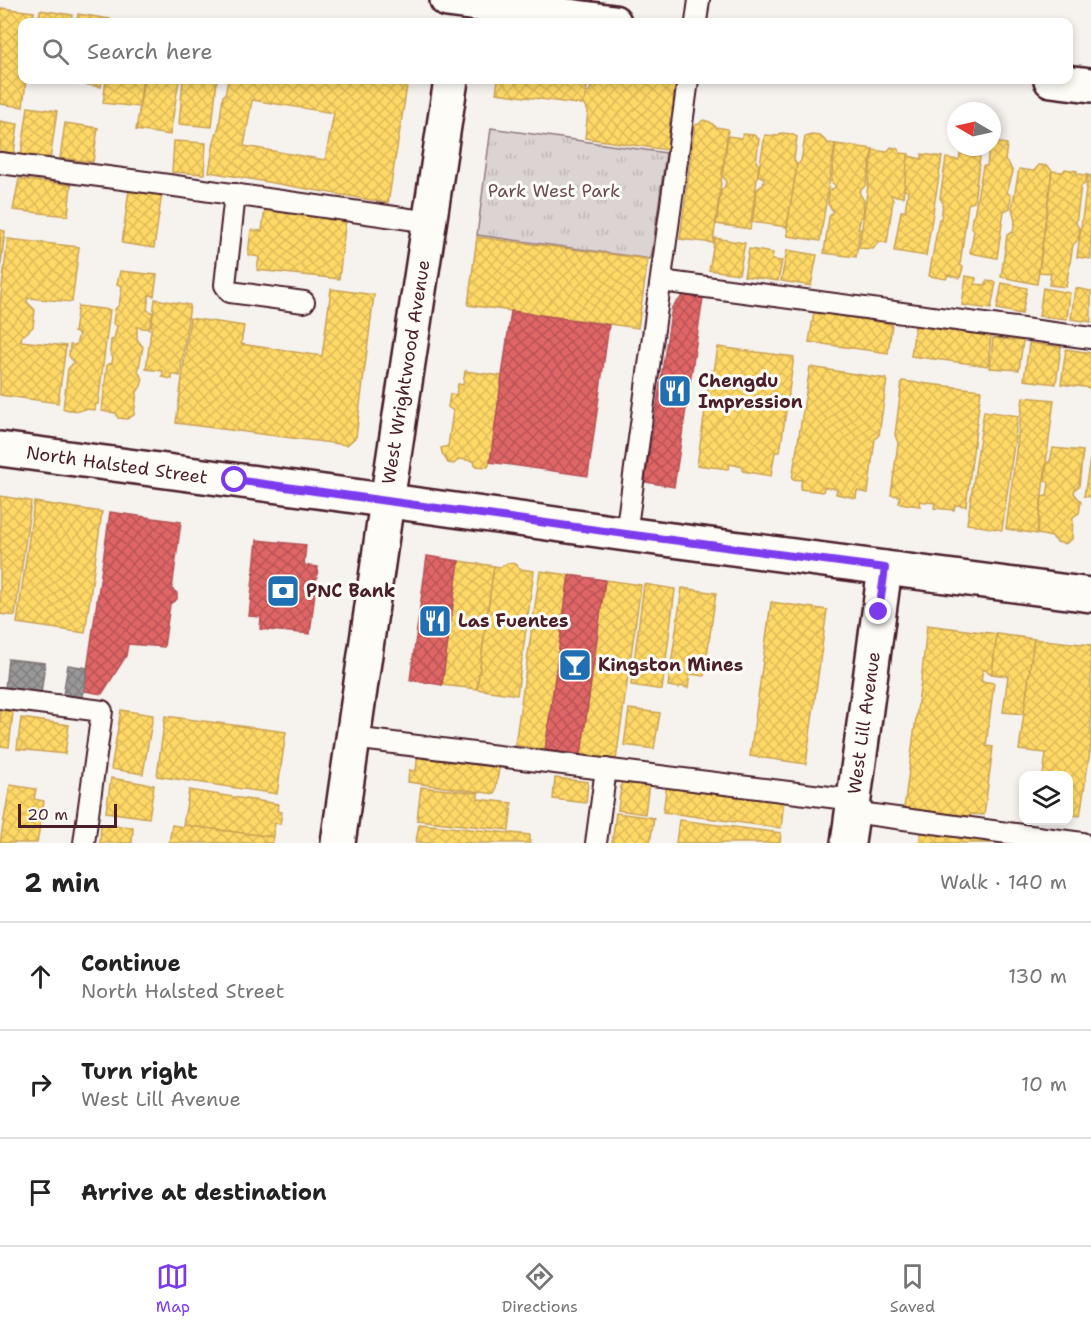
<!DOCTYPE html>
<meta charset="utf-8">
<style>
body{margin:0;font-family:"Shantell Sans",sans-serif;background:#f6f6f6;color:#222}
.controls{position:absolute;right:18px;bottom:18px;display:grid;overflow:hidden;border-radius:12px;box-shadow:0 3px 9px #0003}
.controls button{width:54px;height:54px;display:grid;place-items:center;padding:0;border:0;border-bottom:2px solid #e0e0e0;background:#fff;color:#222;font:30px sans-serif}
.compass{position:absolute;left:947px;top:102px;width:54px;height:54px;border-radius:50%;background:#fff;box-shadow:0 3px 9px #0003;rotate:279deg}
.scale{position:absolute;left:18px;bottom:15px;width:99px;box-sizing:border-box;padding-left:6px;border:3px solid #4a1f2b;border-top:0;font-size:16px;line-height:21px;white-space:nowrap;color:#4a1f2b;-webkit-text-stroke:4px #fdfcf7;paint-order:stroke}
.stop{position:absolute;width:18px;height:18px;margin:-14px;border:4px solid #7c3aed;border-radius:50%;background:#fff}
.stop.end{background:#7c3aed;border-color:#fff;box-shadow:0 2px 6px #0008}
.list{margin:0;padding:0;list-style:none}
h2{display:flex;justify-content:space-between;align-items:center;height:78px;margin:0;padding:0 24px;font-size:26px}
h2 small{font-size:20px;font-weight:400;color:#767676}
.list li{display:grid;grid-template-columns:39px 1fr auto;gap:18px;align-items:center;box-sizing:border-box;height:108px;padding:0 24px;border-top:2px solid #e0e0e0}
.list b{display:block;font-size:22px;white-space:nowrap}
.list p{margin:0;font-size:20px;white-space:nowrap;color:#767676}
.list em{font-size:20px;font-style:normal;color:#767676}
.icon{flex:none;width:33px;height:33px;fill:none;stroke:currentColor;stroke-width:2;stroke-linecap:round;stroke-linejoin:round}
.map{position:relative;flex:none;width:1091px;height:843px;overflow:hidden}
.search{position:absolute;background:#fff;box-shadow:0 3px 9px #0003;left:18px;right:18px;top:18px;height:66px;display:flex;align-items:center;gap:15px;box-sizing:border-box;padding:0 21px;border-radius:12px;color:#767676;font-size:22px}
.sheet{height:402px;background:#fff}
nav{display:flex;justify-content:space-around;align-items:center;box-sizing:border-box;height:84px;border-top:2px solid #e0e0e0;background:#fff;font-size:16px;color:#767676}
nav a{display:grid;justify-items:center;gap:3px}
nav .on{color:#7c3aed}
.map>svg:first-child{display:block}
.park{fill:url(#park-tufts);stroke:#937a7e;stroke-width:1.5}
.homes{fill:url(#homes-cross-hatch);stroke:#c9a154;stroke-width:1.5;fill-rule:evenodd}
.shops{fill:url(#shops-cross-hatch);stroke:#b35154;stroke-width:1.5}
.industry{fill:url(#industry-cross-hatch);stroke:#817478;stroke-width:1.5}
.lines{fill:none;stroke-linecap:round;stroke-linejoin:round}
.lane-casing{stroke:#4a1f2b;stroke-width:24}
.street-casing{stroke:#4a1f2b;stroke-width:38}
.secondary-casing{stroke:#4a1f2b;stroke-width:38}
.lane{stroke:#fdfcf7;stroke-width:20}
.street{stroke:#fdfcf7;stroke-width:33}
.secondary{stroke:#fdfcf7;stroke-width:33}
.route{stroke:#7c3aed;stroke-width:8}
.labels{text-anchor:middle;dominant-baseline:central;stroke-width:6;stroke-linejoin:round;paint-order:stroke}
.park-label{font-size:18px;fill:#6e4c55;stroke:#fdfcf7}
.street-label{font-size:18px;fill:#4a1f2b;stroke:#fdfcf7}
.poi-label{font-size:18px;font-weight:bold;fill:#4a1f2b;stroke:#fdfcf7;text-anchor:start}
</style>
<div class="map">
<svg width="1091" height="843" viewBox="0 0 1091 843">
<defs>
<pattern id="park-tufts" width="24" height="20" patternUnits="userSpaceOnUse" patternTransform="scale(1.5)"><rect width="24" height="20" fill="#dcd4d2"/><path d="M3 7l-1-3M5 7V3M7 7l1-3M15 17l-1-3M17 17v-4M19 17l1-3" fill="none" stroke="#beb6b4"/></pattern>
<pattern id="homes-cross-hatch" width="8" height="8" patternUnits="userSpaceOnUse" patternTransform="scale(1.5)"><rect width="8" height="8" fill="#ffd966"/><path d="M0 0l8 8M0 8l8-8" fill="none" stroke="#dcba59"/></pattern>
<pattern id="shops-cross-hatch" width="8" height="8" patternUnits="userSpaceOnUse" patternTransform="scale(1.5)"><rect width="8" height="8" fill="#e06666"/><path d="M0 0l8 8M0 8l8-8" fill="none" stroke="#b85354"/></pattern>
<pattern id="industry-cross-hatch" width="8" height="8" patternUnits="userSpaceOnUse" patternTransform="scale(1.5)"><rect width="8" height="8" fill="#999"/><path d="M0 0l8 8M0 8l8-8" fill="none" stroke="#7f7c7d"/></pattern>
</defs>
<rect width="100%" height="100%" fill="#f6f3ef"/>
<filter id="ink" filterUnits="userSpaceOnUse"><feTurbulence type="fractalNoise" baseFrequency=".0167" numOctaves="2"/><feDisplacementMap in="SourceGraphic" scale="12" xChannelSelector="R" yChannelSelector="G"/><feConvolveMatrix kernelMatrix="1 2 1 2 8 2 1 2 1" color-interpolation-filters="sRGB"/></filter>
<g filter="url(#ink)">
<!-- park -->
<path class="park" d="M491,128L666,153L651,259L477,235Z"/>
<!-- homes -->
<g class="homes">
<path d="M1,8L34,12L32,22H22V80H26L23,107L0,104Z"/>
<path d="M40,10L72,15L71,22H39Z"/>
<path d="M78,14L110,19V22H77Z"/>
<path d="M69,80H102L101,87L68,82Z"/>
<path d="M106,80H143L139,107L103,103Z"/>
<path d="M144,80H179L170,135L136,130Z"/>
<path d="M183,80H217L212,127L179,124Z"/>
<path d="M228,80H408L388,203L209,172L214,142L219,126L223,96L225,95ZM252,100L334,113L325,160L244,146Z"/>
<path d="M498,80H588L584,105L496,93Z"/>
<path d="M592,80H676L673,101L678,107L677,115L670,118L667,150L585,138L588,111L584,105L586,92L590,91Z"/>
<path d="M28,107L57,111L50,160L21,156Z"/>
<path d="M703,120L710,122L716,127L728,129L713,243L680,239L695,125L699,124Z"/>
<path d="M0,121L18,124L14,153L0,151Z"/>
<path d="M65,123L98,128L93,162L60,158Z"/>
<path d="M781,133L791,134L797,137L794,160L797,165L787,227L752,222L757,189L763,185L764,178L758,175L765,135L778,136Z"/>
<path d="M743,134L754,135L759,139L756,162L759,165L750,229L716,224L721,191L725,186L726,180L722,176L728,136L741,138Z"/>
<path d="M811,135L820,136L828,143L835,144L820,241L788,236L787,227L797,165L801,161L805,137Z"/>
<path d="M174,141L206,143L204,174L172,172Z"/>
<path d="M992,142L1007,144L1005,161L1008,162L1013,172L1007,192L1011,196L1010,208L1004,211L997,258L970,253L974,231L971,227L972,218L974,215L983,166H987L989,147H992Z"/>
<path d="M836,144L873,149L866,185L859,192L864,201L863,217H861L858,229H860L856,257L824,253L829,217L833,211L828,204L829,192L836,186L831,182Z"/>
<path d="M891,147L899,149L900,153L909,154L903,197L891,195L893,200L887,243L879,241L873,249L859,248L873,150L887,152Z"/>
<path d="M922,154L942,157L926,256L894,251L901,211H905L908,191L904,190L908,156L922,159Z"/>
<path d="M960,154L980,157L974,202L968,204L960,265L963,267L960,278L948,275L946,279L929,276L939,219H941L943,203L940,198L946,158L959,160Z"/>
<path d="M1039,165L1048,166L1052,171L1037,284L1001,277L1007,235L1013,232L1015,221L1012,208L1019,169L1034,171Z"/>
<path d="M1065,169L1077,171V174L1087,175L1085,184L1081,186L1076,224L1080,229L1078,240L1073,245L1066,287L1049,285L1051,273L1039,272L1052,171L1063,172Z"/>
<path d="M1088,175L1091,176V259L1077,257Z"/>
<path d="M19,179L71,185L68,216L13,210Z"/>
<path d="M129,189L162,193L154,248L122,243Z"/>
<path d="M265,208L346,218L339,279L257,270L259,257L248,255L251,230L262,231Z"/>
<path d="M0,230L5,231L0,272Z"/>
<path d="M477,237L648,259L638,328L468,305Z"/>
<path d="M715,238L745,243L739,274L709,270Z"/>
<path d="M8,239L79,247L72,302L28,298L27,302L35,310L33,327L24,335H22L21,341L66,346L58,403L0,395V302Z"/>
<path d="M749,249L773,253L772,260L782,261L778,281L744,276Z"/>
<path d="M787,250L817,255L811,286L781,281Z"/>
<path d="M120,271L157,275L154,296L149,295L147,310L153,313L149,329L137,327V339L143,347L138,372L143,379L141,386L137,392L134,415L127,419L118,418L116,413L102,411L107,365L112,363L113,358L110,352L111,340L114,339L117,326L113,323L115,309L119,305L122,286L117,284Z"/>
<path d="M966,276L976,278L975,284L986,285V281L996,282L991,309L962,305Z"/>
<path d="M1002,283L1027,288L1022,314L997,309Z"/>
<path d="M1043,288L1070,293L1067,319L1039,316Z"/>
<path d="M1075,288L1091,291V322L1071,319Z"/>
<path d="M331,289L374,295L356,437L347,445L176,423L190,318L244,326L241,344L322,356Z"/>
<path d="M155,299L190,305L180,376L172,374V379L162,377L163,371L146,369Z"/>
<path d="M78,306L110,310L98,404H96L95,410L85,409L79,411L63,409L68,369L74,362L69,356L70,345H76L79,334L74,332Z"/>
<path d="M814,312L892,324L888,353L809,342Z"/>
<path d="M915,326L991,336L988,366L911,356Z"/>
<path d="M993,338L1023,341L1019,370L990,368Z"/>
<path d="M1029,343L1061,347L1056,384L1024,380Z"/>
<path d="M718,347L794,357L780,452H775L771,476L743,471V467L730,464L728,469L697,465L711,370L714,371Z"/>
<path d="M1066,349L1091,353V388L1061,384Z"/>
<path d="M810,367L887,379L879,435L875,439L868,493L857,491L856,498L836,494L837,489L824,487L823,492L800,489L802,480L792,479Z"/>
<path d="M465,371L502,376L490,462L488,467L475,466L474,461L459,459L454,464L448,463L442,453L441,448L448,446L453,411L448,407L450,394L456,395L458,384L463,385Z"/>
<path d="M902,381L981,390L966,506L955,505L954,510L934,508L935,503L919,501L920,506L899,503L900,496L891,495L898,443L895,435Z"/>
<path d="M1023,397L1054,400L1037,534L1006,529Z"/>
<path d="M984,411L1018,416L1002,530L967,524Z"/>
<path d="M1053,448L1083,451L1079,486L1075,489L1074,493L1081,502L1079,513L1073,517L1072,539L1065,544L1057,542L1052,537L1037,534L1042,497L1047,496L1049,483L1045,480L1047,463L1050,461Z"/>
<path d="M1091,453V497L1084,496Z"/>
<path d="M0,496L31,501L15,616L0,614Z"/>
<path d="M34,502L102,512L85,633L17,623Z"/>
<path d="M459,561L494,566L477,689L442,685Z"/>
<path d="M507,563L516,564L520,569L534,571L517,695L477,689L494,566L501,567Z"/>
<path d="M540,571L569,575L545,750L515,745Z"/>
<path d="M605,580L641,585L616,760L581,755Z"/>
<path d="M644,584L675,589L662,690L631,685Z"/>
<path d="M682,588L716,593L704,676L690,674L688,688L680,686L679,688L668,686Z"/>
<path d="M771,602L827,610L806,764L750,756Z"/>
<path d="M927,625L997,634L992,674L983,669L981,681L994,683L986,746L993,747L984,815L971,814L970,817L904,808L922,673Z"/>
<path d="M997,634L1034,639L1024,714L1003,712L1008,676L992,674Z"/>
<path d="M1034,639L1091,645V745L1080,816L1068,814V776H1043L1046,753L1019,750Z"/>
<path d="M629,709L660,713L654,749L624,745Z"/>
<path d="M0,710L13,712L9,747L0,746Z"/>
<path d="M121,710L153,715L143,774L111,769Z"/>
<path d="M165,716L286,732L277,794L157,776Z"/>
<path d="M21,718L69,725L65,754L17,749Z"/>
<path d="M418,752L500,762L495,794L408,782L409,770L416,771Z"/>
<path d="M111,778L154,785L149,818L106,812Z"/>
<path d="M555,778L588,782L586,803L553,799Z"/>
<path d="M622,779L649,783L645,814L618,810Z"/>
<path d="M667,784L784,800L781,828L663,812Z"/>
<path d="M10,785L36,789L34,799L44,801L37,843H0Z"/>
<path d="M421,787L478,793V799L512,803L509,830L417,820Z"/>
<path d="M189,790L278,804L277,811L282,812L280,824L275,823L273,837L183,825Z"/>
<path d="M616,813L654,818L650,843H612Z"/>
<path d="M679,820L781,833L780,843H676Z"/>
<path d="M419,824L530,835V843H421V842H416Z"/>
<path d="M101,825L133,827L132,843H100Z"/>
<path d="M172,825L183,827V825L273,837L272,843H169Z"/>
<path d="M922,827L1008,838L1007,843H919Z"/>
</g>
<!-- shops -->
<g class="shops">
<path d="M684,295L703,298L674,487L645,482L672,307Z"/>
<path d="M511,311L609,325L588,476L490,462Z"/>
<path d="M110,512L181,522L172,589L177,593V599L170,604L164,647L128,644L126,656L102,694L84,691Z"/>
<path d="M257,540L306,545L304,565L318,567L310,634L260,629L261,617L249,616Z"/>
<path d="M427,556L459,561L442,685L410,680Z"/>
<path d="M569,575L605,580L581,755L545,750Z"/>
</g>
<!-- industry -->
<g class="industry">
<path d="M8,659L45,663L41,694L5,689Z"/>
<path d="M68,665L87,668L83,697L63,695Z"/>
</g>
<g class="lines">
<!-- lane casing -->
<g class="lane-casing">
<g id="lane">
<path d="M696,22L699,0"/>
<path d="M0,163L161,184L430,222"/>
<path d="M235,194L225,285L230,292L304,302"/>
<path d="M661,281L1091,338"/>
<path d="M626,534L688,80"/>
<path d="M0,698L102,711L84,843"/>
<path d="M353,738L854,800"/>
<path d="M852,812L1082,843"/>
<path d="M596,843L606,769"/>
</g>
</g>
<!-- street casing -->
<g class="street-casing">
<g id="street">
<path d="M447,0L614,22"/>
<path d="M1051,80L1091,85"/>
<path d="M338,843L387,501L451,80"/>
<path d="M848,843L885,568"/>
</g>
</g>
<!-- secondary casing -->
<g class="secondary-casing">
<path id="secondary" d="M0,449L347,495L626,534L1091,595"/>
</g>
<!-- lane -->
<use href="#lane" class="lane"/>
<!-- street -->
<use href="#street" class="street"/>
<!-- secondary -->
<use href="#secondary" class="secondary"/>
</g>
</g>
<g class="lines" filter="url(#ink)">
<!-- route -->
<path class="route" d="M235,480L626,534L885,568L879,612"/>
</g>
<!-- icons -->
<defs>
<g id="restaurant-square" transform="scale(1.725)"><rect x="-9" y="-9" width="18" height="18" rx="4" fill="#1f6fb2" stroke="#fdfcf7"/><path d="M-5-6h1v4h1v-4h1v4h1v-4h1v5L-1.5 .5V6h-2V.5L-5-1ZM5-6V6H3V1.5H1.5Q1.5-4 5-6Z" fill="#fff"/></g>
<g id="bank-square" transform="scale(1.725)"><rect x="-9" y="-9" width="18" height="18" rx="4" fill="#1f6fb2" stroke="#fdfcf7"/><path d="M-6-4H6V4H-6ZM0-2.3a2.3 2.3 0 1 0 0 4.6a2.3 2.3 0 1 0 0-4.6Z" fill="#fff"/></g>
<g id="bar-square" transform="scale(1.725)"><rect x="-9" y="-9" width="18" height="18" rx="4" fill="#1f6fb2" stroke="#fdfcf7"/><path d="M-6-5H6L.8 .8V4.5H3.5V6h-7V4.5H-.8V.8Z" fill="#fff"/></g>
</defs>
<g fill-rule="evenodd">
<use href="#restaurant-square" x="675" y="391"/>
<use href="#bank-square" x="283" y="591"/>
<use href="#restaurant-square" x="435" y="621"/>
<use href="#bar-square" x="575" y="665"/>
</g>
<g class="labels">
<!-- park labels -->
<g class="park-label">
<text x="554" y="191">Park West Park</text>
</g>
<!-- street labels -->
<g class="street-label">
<text transform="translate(406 372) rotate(-81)">West Wrightwood Avenue</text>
<text transform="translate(117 465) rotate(8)">North Halsted Street</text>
<text transform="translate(864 723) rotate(-82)">West Lill Avenue</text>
</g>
<!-- poi labels -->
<g class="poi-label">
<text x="698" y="381">Chengdu<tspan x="698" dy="21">Impression</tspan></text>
<text x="306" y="591">PNC Bank</text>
<text x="458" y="621">Las Fuentes</text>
<text x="598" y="665">Kingston Mines</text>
</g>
</g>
</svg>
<div class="controls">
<button><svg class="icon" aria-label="layers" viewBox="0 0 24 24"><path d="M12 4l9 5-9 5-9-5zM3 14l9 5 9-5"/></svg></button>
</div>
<svg class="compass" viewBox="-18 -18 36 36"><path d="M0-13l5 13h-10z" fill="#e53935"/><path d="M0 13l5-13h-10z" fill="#767676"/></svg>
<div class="scale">20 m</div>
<div class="stop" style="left:235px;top:480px"></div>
<div class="stop end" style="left:879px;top:612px"></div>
<div class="search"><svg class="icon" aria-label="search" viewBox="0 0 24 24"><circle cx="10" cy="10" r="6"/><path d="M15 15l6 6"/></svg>Search here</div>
</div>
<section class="sheet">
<h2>2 min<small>Walk · 140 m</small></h2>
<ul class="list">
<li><svg class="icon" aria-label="ahead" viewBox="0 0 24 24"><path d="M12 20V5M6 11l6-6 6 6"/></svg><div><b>Continue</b><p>North Halsted Street</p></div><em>130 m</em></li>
<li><svg class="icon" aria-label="right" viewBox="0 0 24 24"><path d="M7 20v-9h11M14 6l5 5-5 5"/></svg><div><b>Turn right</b><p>West Lill Avenue</p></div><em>10 m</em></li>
<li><svg class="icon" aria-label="arrive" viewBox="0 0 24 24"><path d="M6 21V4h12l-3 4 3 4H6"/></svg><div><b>Arrive at destination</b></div></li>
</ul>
</section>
<nav>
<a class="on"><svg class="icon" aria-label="map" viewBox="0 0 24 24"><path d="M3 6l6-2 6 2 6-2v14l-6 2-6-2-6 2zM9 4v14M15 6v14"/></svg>Map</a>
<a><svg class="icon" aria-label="directions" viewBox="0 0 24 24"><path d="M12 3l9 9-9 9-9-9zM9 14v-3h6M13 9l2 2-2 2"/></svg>Directions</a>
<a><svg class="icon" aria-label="saved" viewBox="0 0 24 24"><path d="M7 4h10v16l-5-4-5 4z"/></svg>Saved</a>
</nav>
